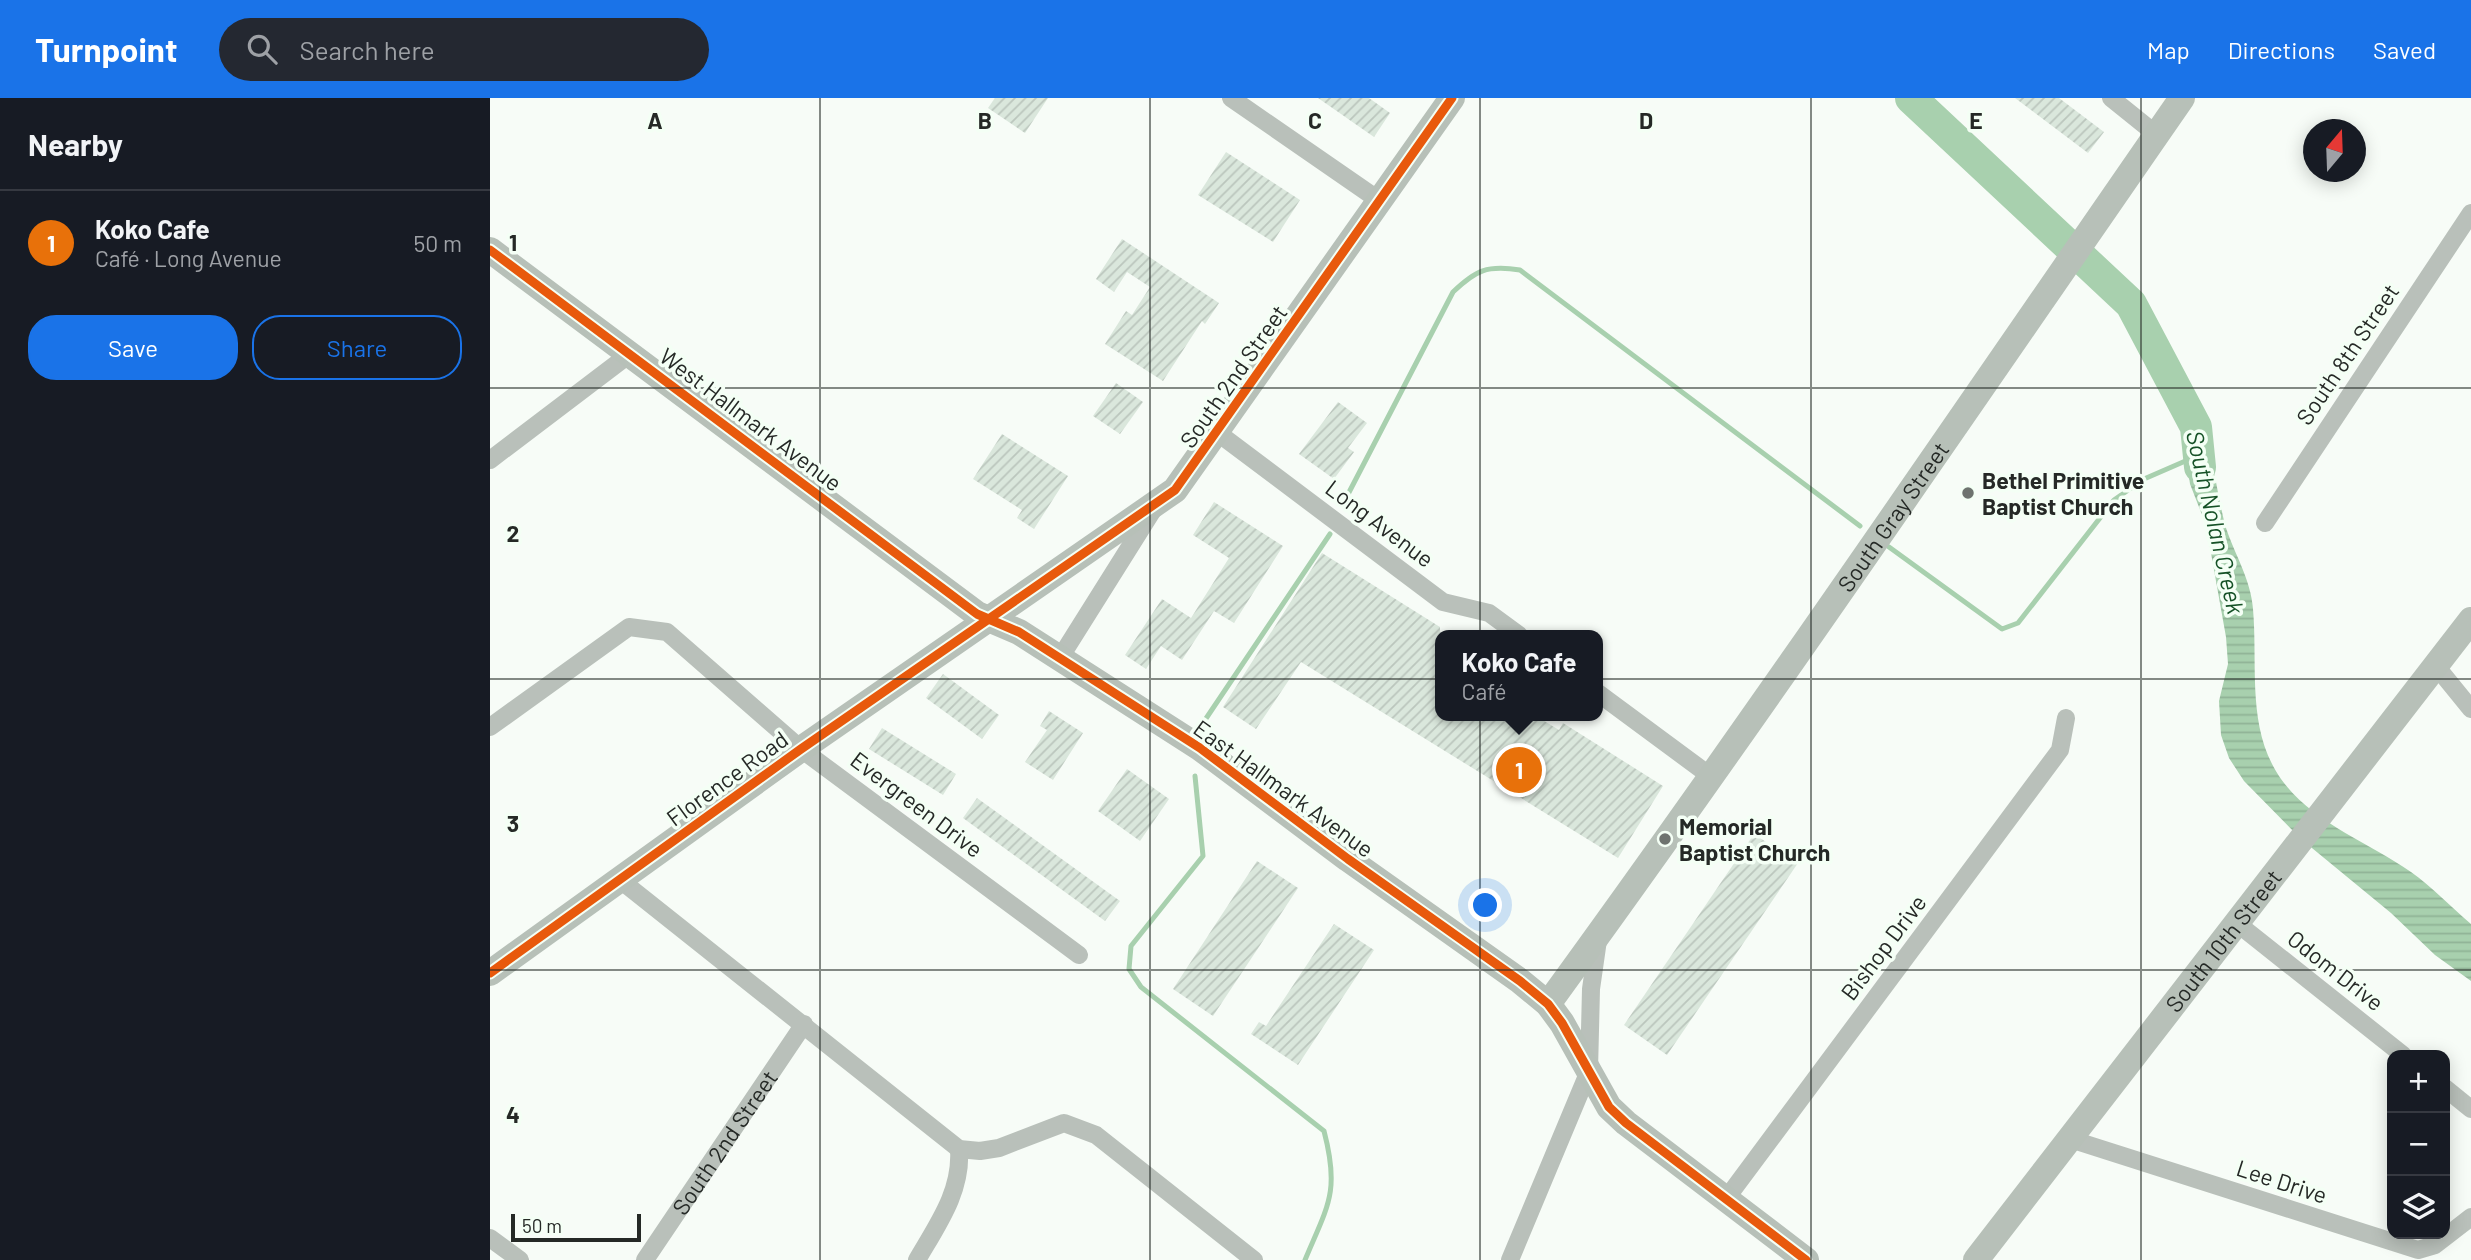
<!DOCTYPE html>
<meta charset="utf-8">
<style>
body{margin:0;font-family:Barlow,sans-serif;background:#242831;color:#f1f3f6}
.controls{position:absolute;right:21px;bottom:21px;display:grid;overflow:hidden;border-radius:14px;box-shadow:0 4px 18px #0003}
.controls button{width:63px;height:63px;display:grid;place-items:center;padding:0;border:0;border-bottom:2px solid #363941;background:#171b24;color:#f1f3f6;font:35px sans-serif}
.compass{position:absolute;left:1813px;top:21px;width:63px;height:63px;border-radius:50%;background:#171b24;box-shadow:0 4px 18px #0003;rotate:19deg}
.scale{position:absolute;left:21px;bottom:18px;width:130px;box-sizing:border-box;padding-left:7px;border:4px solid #252926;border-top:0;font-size:19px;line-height:24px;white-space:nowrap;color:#252926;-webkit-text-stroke:5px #f4fff5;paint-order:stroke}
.you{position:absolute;left:996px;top:808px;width:24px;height:24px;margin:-18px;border:5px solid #fff;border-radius:50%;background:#1a73e8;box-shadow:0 0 0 10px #1a73e833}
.badge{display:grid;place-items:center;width:46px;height:46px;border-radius:50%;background:#1a73e8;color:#fff;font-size:23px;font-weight:700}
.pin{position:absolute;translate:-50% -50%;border:4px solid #fff;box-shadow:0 2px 7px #0006}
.popup{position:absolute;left:945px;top:532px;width:168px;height:91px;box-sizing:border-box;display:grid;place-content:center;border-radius:14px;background:#171b24;filter:drop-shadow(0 2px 5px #0005);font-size:23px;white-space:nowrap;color:#9ea1a6}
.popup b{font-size:26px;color:#f1f3f6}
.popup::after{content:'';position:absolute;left:50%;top:100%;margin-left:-14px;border:14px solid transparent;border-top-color:#171b24}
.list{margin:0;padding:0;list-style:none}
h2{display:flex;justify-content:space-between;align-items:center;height:91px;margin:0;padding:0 28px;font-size:30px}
h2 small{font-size:23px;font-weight:400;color:#9ea1a6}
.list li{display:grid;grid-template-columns:46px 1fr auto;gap:21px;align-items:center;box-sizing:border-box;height:105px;padding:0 28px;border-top:2px solid #363941}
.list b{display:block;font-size:26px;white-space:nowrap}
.list p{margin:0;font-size:23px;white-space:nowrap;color:#9ea1a6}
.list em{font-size:23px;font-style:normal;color:#9ea1a6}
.actions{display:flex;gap:14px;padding:21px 28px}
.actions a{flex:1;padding:16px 0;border:2px solid #1a73e8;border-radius:28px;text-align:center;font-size:24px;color:#1a73e8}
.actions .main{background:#1a73e8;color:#fff}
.icon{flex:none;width:38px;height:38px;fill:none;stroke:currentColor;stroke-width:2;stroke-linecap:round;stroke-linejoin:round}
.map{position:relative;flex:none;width:1981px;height:1162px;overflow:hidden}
header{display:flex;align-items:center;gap:42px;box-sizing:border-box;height:98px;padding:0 35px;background:#1a73e8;color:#fff}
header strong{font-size:33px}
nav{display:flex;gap:38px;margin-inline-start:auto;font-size:24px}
.search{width:490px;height:63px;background:#242831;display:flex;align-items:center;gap:18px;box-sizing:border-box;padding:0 24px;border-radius:38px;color:#9ea1a6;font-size:26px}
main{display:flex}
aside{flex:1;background:#171b24}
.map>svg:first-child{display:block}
.water{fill:url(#water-rules)}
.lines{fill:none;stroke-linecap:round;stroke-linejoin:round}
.stream{stroke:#a8d0ae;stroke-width:5}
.river{stroke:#a8d0ae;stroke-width:32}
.building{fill:url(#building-hatch)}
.street{stroke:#b9c0ba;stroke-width:18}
.secondary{stroke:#b7c0b8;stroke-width:26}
.cycleway-casing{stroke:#f4fff5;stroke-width:13}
.cycleway{stroke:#e8590c;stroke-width:9}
.grid{fill:none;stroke:#252926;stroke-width:2;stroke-opacity:0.55}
.poi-dot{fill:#6e736f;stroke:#f4fff5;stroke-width:2.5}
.labels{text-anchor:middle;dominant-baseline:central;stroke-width:7;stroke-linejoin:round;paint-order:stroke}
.street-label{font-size:23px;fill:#252926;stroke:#f4fff5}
.poi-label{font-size:23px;font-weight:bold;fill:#252926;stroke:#f4fff5;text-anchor:start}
.water-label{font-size:24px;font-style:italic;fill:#155126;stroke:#f4fff5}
.grid-label{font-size:23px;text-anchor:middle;font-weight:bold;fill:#252926;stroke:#f4fff5;stroke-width:7;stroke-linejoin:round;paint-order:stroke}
</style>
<header>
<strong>Turnpoint</strong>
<div class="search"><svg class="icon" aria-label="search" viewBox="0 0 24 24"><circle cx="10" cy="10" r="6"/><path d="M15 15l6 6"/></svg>Search here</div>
<nav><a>Map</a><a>Directions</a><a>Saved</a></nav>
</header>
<main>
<aside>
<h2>Nearby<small></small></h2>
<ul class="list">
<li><span class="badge" style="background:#e8710a">1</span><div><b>Koko Cafe</b><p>Café · Long Avenue</p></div><em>50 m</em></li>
</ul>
<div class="actions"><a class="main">Save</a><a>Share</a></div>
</aside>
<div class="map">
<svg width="1981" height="1162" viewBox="0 0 1981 1162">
<defs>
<pattern id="water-rules" width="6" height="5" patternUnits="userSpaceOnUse" patternTransform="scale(1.75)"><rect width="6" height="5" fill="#a8d0ae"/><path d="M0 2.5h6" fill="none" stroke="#90b396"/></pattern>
<pattern id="building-hatch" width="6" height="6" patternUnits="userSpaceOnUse" patternTransform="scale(1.75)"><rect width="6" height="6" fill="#dae7dc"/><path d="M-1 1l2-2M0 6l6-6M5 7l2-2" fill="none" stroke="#bbc6bd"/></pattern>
</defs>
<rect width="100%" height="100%" fill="#f7fcf7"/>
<!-- water -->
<path class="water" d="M1706,329C1726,358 1726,396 1736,430C1745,457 1761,482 1763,511C1768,569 1756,631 1791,681C1823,725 1878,744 1921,774C1942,789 1961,809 1981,826V883L1945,857L1901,815L1811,741L1754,683L1739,660L1731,637L1729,603L1738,566L1736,539L1716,427L1700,386L1695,351Z"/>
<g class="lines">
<!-- stream -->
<g class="stream">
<path d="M855,402L963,194C986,172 997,167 1030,172L1370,428"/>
<path d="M1399,449L1512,531L1528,525L1624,402L1654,381L1700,361"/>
<path d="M715,622L840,436"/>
<path d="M705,678L713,758L641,848L639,871L651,889L834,1033C850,1094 838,1107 815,1162"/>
</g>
<!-- river -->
<path class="river" d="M1421,0L1641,206L1706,329L1710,369"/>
</g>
<!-- building -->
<g class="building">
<path d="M505,0H558L535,35L498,10Z"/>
<path d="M828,0H879L900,15L884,39Z"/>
<path d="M1525,0H1569L1614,34L1598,55Z"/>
<path d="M736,54L810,102L783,144L708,97Z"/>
<path d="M632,141L729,205L715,226L712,223L673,283L615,246L636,213L642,217L660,189L637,174L624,194L606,181Z"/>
<path d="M626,285L653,304L630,336L603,318Z"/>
<path d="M848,304L877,325L858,350L864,354L844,381L809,356Z"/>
<path d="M512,336L578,378L544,431L527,420L532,412L483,381Z"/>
<path d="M724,404L793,448L744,525L724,513L692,562L671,548L656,571L635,557L672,501L701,520L739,460L703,437Z"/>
<path d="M832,455L950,529V618H1046L1069,632L1073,625L1173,688L1128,760L811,564L766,631L733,609Z"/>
<path d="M453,576L509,617L492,641L436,600Z"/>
<path d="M559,613L593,635L563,682L535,664L557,632L550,628Z"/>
<path d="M392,630L466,676L453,697L379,651Z"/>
<path d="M637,671L679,701L650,743L608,713Z"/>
<path d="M487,700L630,803L615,823L473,720Z"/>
<path d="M1264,736L1308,765L1177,957L1134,927Z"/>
<path d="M767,763L808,790L723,918L683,891Z"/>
<path d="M844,826L884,852L808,967L761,936L769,924L776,928Z"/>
</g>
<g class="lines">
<!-- street -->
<g class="street">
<path d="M741,0L890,103"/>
<path d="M1621,0L1667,37"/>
<path d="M728,335L953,504L999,515L1029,537"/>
<path d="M0,362L141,255"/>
<path d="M1775,425L1981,115"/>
<path d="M570,560L663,412"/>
<path d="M1946,568L1981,611"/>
<path d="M1108,595L1223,680"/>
<path d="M0,629L139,529L177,534L311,651L589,857"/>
<path d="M129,781L469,1051L490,1053L509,1050L574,1025L606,1037L764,1162"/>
<path d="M1748,826L1913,957"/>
<path d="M1955,990L1981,1011"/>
<path d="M1580,1041L1928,1152L1945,1147L1981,1119"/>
<path d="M1236,1101L1570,652L1576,620"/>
<path d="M0,1140L30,1162"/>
<path id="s1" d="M155,1162L314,926"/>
<path d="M427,1162C448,1126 472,1093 469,1051"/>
<path d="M1020,1162L1099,973L1101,891L1108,842"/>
</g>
<!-- secondary -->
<g class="secondary">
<path d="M0,152L487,516L529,534L710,650L858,761L1030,883L1058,906L1072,925L1119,1009L1136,1025L1316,1162"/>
<path d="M0,875L311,651L685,392L962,0"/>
<path id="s2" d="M1058,906C1275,608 1482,303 1692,0"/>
<path id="s3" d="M1486,1162L1981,522"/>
</g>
<!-- cycleway casing -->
<g class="cycleway-casing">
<g id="cycleway">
<path d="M0,152L487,516L529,534L710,650L858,761L1030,883L1058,906L1072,925L1119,1009L1136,1025L1316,1162"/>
<path d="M0,875L311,651L685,392L962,0"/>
</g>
</g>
<!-- cycleway -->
<use href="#cycleway" class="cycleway"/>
</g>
<!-- grid -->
<path class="grid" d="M330,0V1162M660,0V1162M990,0V1162M1321,0V1162M1651,0V1162M0,290H1981M0,581H1981M0,872H1981"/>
<!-- markers -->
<g class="poi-dot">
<circle cx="1478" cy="395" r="7"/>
<circle cx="1175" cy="741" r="7"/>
</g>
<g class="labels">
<!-- street labels -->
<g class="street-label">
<text transform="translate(1857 256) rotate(-56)">South 8th Street</text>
<text transform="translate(743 278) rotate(-55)">South 2nd Street</text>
<text transform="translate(261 321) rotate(37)">West Hallmark Avenue</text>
<text stroke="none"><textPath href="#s2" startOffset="597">South Gray Street</textPath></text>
<text transform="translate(890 425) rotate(37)">Long Avenue</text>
<text transform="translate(237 680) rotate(-36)">Florence Road</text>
<text transform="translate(794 690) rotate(36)">East Hallmark Avenue</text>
<text transform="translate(427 706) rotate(37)">Evergreen Drive</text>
<text stroke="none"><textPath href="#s3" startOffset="404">South 10th Street</textPath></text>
<text transform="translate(1393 849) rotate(-53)">Bishop Drive</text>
<text transform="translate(1846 872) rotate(38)">Odom Drive</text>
<text stroke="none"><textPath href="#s1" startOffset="142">South 2nd Street</textPath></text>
<text transform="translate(1792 1083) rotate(18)">Lee Drive</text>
</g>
<!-- poi labels -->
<g class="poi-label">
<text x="1492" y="382">Bethel Primitive<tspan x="1492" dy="26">Baptist Church</tspan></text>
<text x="1189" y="728">Memorial<tspan x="1189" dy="26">Baptist Church</tspan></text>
</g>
<!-- water labels -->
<g class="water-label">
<text transform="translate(1726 424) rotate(77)">South Nolan Creek</text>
</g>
</g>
<g class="grid-label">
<text x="165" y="31">A</text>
<text x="495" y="31">B</text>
<text x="825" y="31">C</text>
<text x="1156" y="31">D</text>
<text x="1486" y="31">E</text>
<text x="23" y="153">1</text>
<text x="23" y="444">2</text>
<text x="23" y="734">3</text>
<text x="23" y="1025">4</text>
</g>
</svg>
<div class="controls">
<button>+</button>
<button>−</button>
<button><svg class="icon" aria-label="layers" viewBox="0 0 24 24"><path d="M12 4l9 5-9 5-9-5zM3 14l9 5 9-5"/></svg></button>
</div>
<svg class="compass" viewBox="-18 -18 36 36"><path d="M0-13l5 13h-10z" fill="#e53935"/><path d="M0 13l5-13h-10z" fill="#9ea1a6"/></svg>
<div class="scale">50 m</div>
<div class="you"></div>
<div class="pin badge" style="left:1029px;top:672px;background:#e8710a">1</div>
<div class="popup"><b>Koko Cafe</b>Café</div>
</div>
</main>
